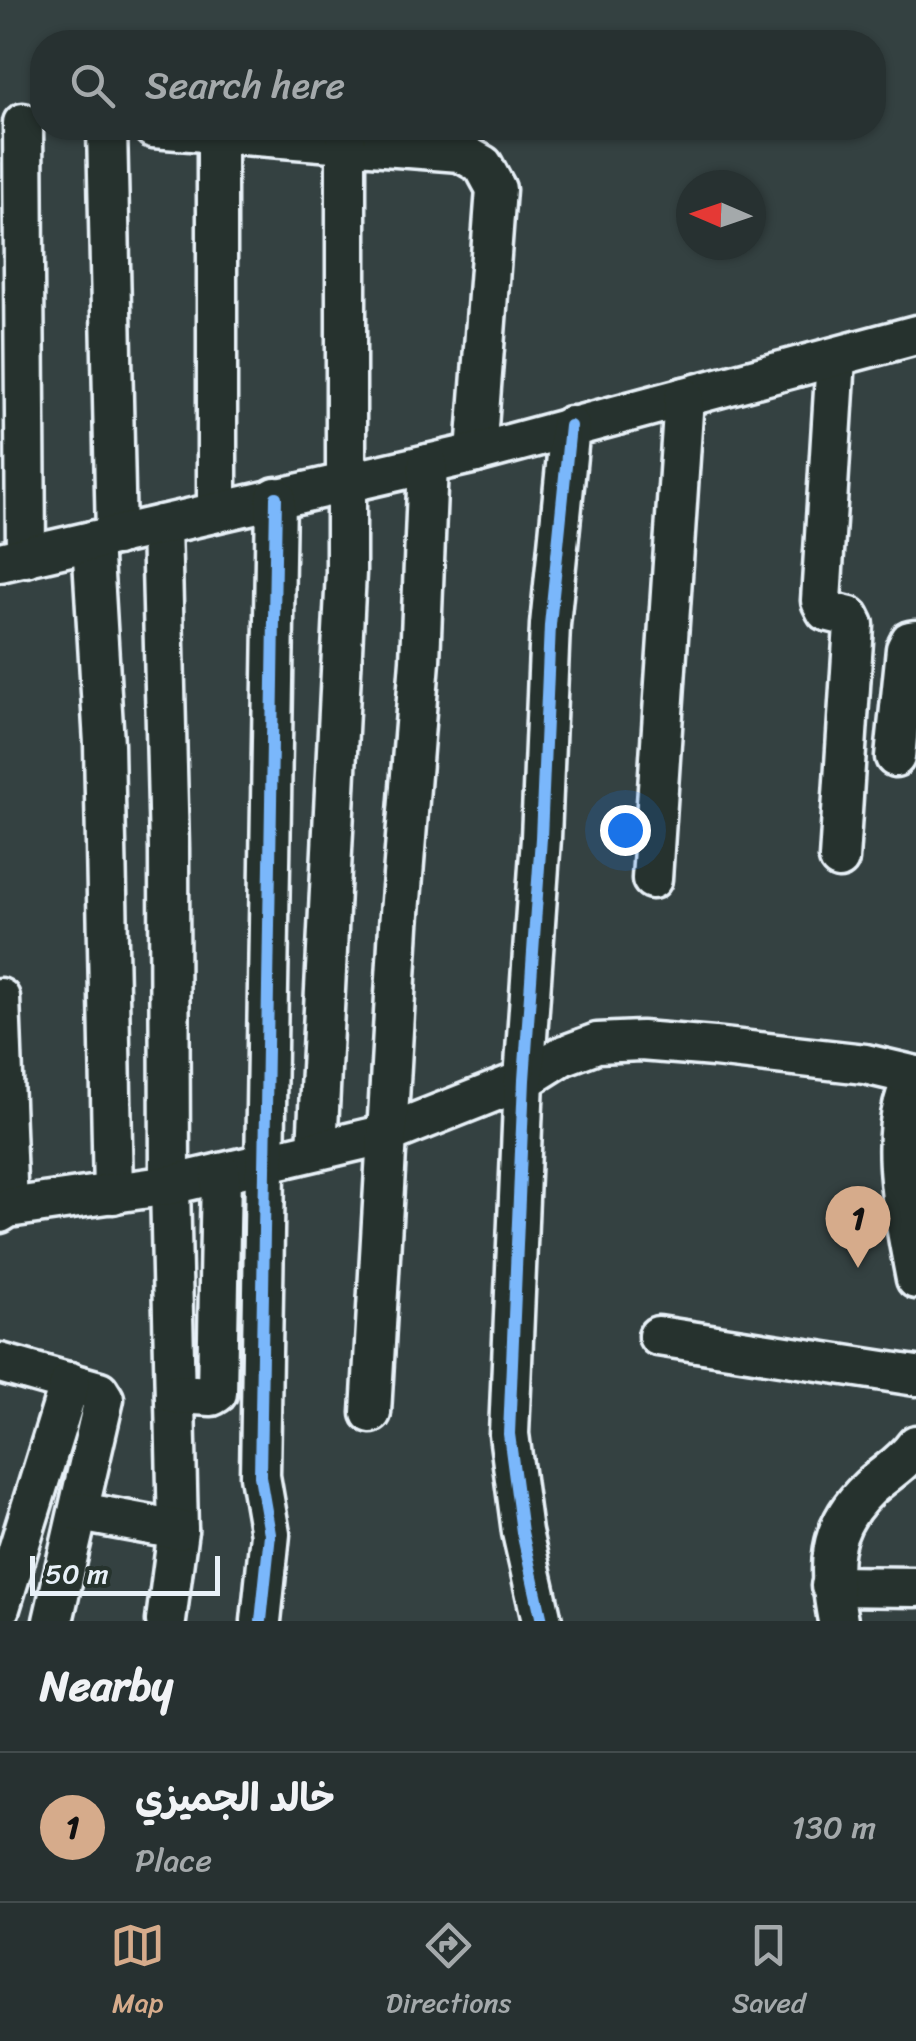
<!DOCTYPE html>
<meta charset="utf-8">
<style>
body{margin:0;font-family:Sriracha,"Playpen Sans Arabic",sans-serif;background:#2f3939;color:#f1f3f6}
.compass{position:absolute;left:676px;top:170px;width:90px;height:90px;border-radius:50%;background:#273131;box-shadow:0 2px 8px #0004;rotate:272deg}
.scale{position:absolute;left:30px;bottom:25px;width:190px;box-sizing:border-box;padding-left:10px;border:5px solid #e8f1f8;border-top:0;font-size:28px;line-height:35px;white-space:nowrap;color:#e8f1f8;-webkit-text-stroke:8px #26332d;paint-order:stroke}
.you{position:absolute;left:625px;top:830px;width:35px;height:35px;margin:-25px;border:8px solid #fff;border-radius:50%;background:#1a73e8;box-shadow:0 0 0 15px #1a73e833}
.badge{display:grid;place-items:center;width:65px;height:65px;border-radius:50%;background:#d6ab8b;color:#111;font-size:32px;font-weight:700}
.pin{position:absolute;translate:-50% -82px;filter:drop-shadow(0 2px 5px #0008)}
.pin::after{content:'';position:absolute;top:52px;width:35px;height:30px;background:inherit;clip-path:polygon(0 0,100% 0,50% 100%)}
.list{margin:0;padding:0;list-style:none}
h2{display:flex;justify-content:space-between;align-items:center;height:130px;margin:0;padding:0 40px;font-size:42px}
h2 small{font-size:32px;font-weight:400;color:#a4a9ab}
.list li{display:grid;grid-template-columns:65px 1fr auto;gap:30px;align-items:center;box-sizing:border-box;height:150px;padding:0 40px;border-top:2px solid #434c4d}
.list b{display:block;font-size:38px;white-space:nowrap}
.list p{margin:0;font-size:32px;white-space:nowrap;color:#a4a9ab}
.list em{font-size:32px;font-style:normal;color:#a4a9ab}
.icon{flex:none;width:55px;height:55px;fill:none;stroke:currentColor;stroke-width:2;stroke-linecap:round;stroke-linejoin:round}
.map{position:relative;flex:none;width:916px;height:1621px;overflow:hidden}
.search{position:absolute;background:#273131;box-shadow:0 2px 8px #0004;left:30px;right:30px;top:30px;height:110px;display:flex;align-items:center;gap:25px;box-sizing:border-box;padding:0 35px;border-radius:40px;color:#a4a9ab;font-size:38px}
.sheet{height:280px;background:#273131}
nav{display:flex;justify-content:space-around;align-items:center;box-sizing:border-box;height:140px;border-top:2px solid #434c4d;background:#273131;font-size:28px;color:#a4a9ab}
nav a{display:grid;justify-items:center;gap:5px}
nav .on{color:#d6ab8b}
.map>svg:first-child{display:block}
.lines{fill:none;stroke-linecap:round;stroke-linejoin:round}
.minor-casing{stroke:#e8f1f8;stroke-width:45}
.minor{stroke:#26332d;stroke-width:38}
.cycleway-casing{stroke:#26332d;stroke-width:19}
.cycleway{stroke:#7ab7fb;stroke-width:12}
</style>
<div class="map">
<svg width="916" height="1621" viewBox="0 0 916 1621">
<rect width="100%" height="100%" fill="#344141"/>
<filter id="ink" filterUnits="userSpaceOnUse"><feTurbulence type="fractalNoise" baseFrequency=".01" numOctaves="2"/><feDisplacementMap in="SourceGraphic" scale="20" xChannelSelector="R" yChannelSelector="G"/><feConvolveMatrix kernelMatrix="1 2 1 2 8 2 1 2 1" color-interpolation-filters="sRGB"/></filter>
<g filter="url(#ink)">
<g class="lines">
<!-- minor casing -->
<g class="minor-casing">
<g id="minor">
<path d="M23,123L26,557"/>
<path d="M107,128L116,536"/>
<path d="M153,128L460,152L483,165L496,189L476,453"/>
<path d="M217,130V511"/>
<path d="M836,358L821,601L826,611L850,617L854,625L839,859"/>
<path d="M161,525L169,849L170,1185L178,1530L166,1621"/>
<path d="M92,541L104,744L113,1194"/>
<path d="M0,562L476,453L916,335"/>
<path d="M895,757L906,649L910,641L916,640"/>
<path d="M652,879L684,397"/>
<path d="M0,998L8,1208"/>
<path d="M916,1076C882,1124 906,1225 916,1279"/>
<path d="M317,1149L346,572V142"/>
<path d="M0,1213L8,1208L170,1185L387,1134L524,1080L562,1056L597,1043L641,1041L714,1047L865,1064L916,1076"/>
<path d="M658,1336L916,1376"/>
<path d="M0,1363L99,1391L104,1399L53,1621"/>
<path d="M175,1394L212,1396L217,1393L221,1173"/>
<path d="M371,1413L399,926L420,661L428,464"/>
<path d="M80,1512L178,1530"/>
<path d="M831,1586L916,1587"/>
<path d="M0,1608L70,1382"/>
<path d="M261,1621L270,1534L260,1476L276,497"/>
<path d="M542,1621L522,1532L509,1434L524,1080L541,838L550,625L570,426"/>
<path d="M838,1621C828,1567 826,1529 869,1488C885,1473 903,1464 916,1445"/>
</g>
</g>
<!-- minor -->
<use href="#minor" class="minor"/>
<!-- cycleway casing -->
<g class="cycleway-casing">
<g id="cycleway">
<path d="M261,1621L270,1534L260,1476L276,497"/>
<path d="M542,1621L522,1532L509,1434L524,1080L541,838L550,625L570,426"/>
</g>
</g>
<!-- cycleway -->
<use href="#cycleway" class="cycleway"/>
</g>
</g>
</svg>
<svg class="compass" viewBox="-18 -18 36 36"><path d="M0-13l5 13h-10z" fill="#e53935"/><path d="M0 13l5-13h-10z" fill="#a4a9ab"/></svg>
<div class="scale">50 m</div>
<div class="you"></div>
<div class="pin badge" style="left:858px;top:1268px">1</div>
<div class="search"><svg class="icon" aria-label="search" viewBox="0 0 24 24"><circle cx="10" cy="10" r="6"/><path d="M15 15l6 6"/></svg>Search here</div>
</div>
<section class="sheet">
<h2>Nearby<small></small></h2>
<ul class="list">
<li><span class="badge">1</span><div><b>خالد الجميزي</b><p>Place</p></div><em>130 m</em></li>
</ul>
</section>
<nav>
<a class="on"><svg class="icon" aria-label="map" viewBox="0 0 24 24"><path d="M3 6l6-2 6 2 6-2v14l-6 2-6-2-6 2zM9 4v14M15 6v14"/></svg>Map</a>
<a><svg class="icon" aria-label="directions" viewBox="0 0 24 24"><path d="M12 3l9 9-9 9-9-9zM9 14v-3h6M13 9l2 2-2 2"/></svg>Directions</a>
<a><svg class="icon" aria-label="saved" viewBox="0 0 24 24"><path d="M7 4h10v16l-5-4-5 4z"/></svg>Saved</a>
</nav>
